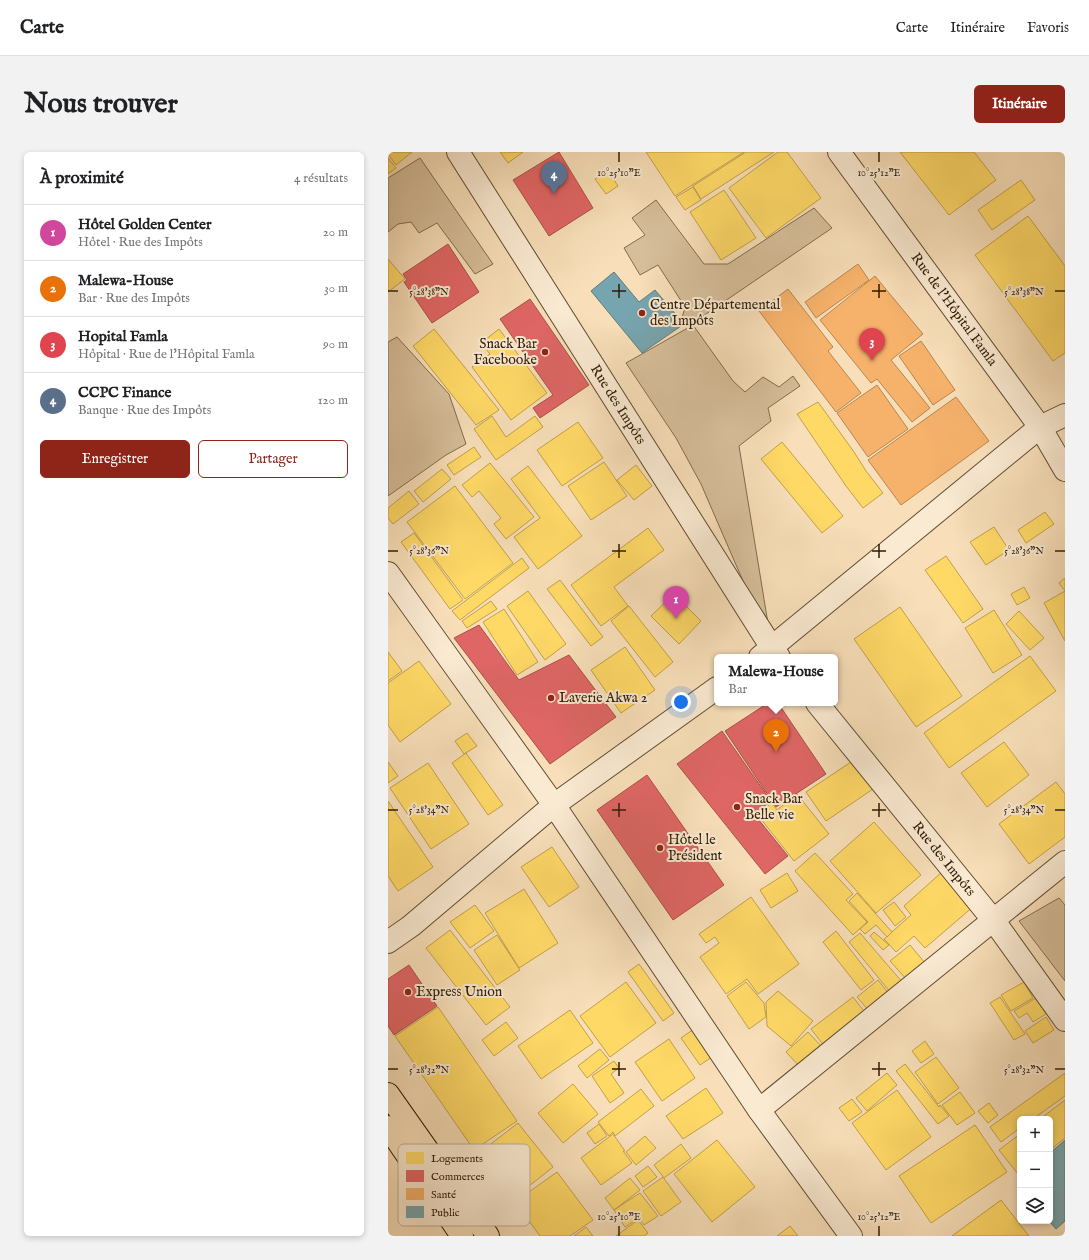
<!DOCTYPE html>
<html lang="fr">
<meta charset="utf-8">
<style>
body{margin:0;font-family:"IM FELL English",serif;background:#f2f2f2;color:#202124}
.controls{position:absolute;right:12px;bottom:12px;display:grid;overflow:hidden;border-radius:6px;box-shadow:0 2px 6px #0003}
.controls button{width:36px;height:36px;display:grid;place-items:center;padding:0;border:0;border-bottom:1px solid #e0e0e0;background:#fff;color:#202124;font:20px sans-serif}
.you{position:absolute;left:293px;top:550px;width:14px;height:14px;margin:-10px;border:3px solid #fff;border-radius:50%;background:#1a73e8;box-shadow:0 0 0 6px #1a73e833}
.badge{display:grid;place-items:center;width:26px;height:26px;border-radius:50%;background:#8f2418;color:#fff;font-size:13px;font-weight:700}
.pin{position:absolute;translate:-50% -33px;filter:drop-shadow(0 1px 2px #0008)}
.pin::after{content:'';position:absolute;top:21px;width:14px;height:12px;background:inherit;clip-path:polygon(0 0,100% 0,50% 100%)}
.popup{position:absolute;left:326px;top:502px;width:124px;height:52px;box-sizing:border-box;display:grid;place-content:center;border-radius:6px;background:#fff;filter:drop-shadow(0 1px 3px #0005);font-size:13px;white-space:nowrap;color:#757577}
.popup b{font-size:15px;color:#202124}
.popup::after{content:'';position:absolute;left:50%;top:100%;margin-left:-8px;border:8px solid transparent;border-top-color:#fff}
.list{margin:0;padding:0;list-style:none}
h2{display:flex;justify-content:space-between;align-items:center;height:52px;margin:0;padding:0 16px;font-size:17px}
h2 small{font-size:13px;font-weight:400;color:#757577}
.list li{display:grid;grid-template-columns:26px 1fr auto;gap:12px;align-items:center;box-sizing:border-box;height:56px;padding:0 16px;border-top:1px solid #e0e0e0}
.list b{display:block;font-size:15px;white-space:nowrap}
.list p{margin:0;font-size:13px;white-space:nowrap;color:#757577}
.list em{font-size:13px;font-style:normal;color:#757577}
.actions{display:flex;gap:8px;padding:12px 16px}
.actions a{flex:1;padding:9px 0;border:1px solid #8f2418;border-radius:6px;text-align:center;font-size:14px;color:#8f2418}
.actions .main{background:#8f2418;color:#fff}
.icon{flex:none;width:22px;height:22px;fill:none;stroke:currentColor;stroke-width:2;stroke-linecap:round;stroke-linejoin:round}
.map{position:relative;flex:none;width:677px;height:1084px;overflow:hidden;border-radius:6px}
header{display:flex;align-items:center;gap:24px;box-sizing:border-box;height:56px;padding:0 20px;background:#fff;border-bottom:1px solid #e0e0e0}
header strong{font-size:19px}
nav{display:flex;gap:22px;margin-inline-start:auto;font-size:14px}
.intro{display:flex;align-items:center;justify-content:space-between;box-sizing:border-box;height:96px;padding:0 24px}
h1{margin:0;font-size:28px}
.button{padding:10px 18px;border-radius:6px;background:#8f2418;color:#fff;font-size:14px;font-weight:700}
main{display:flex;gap:24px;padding:0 24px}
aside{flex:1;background:#fff;border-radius:6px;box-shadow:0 2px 6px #0003}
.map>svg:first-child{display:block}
.green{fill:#d6be9a;stroke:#826c4e}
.homes{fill:#ffd966;stroke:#c0a048}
.shops{fill:#e06666;stroke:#ab5048}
.health{fill:#f6b26b;stroke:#ba854c}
.public{fill:#76a5af;stroke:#607c7b}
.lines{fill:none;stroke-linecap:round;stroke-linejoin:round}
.street-casing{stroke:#604c30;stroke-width:24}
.highway-casing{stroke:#2e1b03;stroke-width:24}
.street{stroke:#faead2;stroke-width:22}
.highway{stroke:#f8dfb9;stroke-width:22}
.ticks{fill:none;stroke:#2e1b03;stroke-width:1.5}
.poi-dot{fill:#8f2418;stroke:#faead2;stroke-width:1.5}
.labels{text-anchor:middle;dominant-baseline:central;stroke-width:4;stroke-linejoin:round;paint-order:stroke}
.poi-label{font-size:14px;fill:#2e1b03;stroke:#faead2;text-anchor:start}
.street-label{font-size:14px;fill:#2e1b03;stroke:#faead2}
.key{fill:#faead2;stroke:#bdac94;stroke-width:1}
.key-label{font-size:11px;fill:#2e1b03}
.ticks-label{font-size:10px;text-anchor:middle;fill:#2e1b03;stroke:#faead2;stroke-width:4;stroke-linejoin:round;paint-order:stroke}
</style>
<header>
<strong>Carte</strong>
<nav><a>Carte</a><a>Itinéraire</a><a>Favoris</a></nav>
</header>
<div class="intro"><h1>Nous trouver</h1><a class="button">Itinéraire</a></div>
<main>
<aside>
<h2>À proximité<small>4 résultats</small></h2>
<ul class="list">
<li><span class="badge" style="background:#d1479c">1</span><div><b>Hôtel Golden Center</b><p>Hôtel · Rue des Impôts</p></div><em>20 m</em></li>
<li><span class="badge" style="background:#e8710a">2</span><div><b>Malewa-House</b><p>Bar · Rue des Impôts</p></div><em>30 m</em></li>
<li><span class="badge" style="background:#e0444e">3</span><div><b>Hopital Famla</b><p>Hôpital · Rue de l'Hôpital Famla</p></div><em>90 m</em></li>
<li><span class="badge" style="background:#5c6f8a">4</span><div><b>CCPC Finance</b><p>Banque · Rue des Impôts</p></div><em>120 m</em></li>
</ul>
<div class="actions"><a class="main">Enregistrer</a><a>Partager</a></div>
</aside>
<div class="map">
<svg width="677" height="1084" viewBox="0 0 677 1084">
<rect width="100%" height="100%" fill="#f8dfb9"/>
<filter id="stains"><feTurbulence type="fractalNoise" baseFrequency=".005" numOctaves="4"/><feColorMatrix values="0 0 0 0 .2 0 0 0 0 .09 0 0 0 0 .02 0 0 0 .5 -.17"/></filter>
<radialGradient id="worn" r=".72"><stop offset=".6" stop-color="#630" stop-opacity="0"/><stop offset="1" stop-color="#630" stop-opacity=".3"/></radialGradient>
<!-- green -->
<g class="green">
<path d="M32,6L105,112L87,122L49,71L31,81L23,70L10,72L0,80V26Z"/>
<path d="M268,48L316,112H340L426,56L444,76L302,173L294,166L297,155L270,113L252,123L236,96L257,83L244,66Z"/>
<path d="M305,173L345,229L357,240L375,225L391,235L405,224L412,234L380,256L383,269L351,294L384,496L313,332L288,286L238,211Z"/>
<path d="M9,185L61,242L78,292L58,303L0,344V190Z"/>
<path d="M671,746L677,753V829L631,769Z"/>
</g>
<!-- homes -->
<g class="homes">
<path d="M0,0H24L8,13L0,2Z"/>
<path d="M112,0H135L120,11Z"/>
<path d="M258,0H356L287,44Z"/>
<path d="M358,0H386L313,47L305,34Z"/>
<path d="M390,0H399L433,46L378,86L341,36Z"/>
<path d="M512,0H586L608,28L561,63Z"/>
<path d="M0,6L8,16L0,22Z"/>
<path d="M220,19L230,34L218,42L207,27Z"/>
<path d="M633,28L647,48L604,78L590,58Z"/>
<path d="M305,35L313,48L297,58L288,45Z"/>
<path d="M336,38L368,86L333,108L302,60Z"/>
<path d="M640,64L677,114V201L665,209L587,103Z"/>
<path d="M0,107L17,127L0,140Z"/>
<path d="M46,177L111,258L88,273L25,194Z"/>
<path d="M111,177L159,241L123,268L84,215L102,202L93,191Z"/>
<path d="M430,250L466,300L478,319L495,341L475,356L458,334L409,262Z"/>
<path d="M104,264L118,285L147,264L155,275L108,308L86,277Z"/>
<path d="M190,270L215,306L174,334L149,298Z"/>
<path d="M394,290L455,364L434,381L373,307Z"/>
<path d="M86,295L93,305L66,323L59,313Z"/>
<path d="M216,310L239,344L203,368L180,334Z"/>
<path d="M102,311L146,365L118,387L106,372L113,366L91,339L84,345L74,333Z"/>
<path d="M248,313L264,334L246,348L229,328Z"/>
<path d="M140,314L194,384L150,417L126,385L152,366L123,327Z"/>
<path d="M54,317L63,327L35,350L26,339Z"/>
<path d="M67,334L125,411L77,447L19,370Z"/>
<path d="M21,339L31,352L5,372L0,366V356Z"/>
<path d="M657,360L666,372L638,391L630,378Z"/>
<path d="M606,375L621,398L598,413L582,390Z"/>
<path d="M260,376L276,398L226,435L240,454L213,474L183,433Z"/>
<path d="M26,381L75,448L62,457L13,390Z"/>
<path d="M558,404L595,457L575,471L537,418Z"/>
<path d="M134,406L141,416L72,468L64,459Z"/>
<path d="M677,426V439L671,431Z"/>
<path d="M172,428L215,485L203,494L159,437Z"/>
<path d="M636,435L642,446L629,453L623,442Z"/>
<path d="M140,439L178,492L157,508L119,454Z"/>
<path d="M677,439V489L656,451Z"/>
<path d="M286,442L313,469L291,492L263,464Z"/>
<path d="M103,449L109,457L79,476L74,469Z"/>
<path d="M241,454L285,510L267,525L223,469Z"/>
<path d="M512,455L574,544L528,575L466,487Z"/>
<path d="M116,457L150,510L129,523L95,470Z"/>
<path d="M606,458L634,503L605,521L577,476Z"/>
<path d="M631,459L656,486L642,498L618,472Z"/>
<path d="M237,495L267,538L233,561L203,518Z"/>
<path d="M0,500L14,519L0,529Z"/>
<path d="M642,504L668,539L561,616L536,581Z"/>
<path d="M31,509L63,552L12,590L0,573V531Z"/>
<path d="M79,581L89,594L76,602L67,589Z"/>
<path d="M616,590L641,623L599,655L573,621Z"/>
<path d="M78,601L115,653L100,663L64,611Z"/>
<path d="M469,606L488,635L438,669L418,640Z"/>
<path d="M0,610L10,624L0,631Z"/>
<path d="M40,611L81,672L43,697L2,636Z"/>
<path d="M668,630L677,642V685L641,712L611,672Z"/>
<path d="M409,642L441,682L406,709L369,662L384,651L389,658Z"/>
<path d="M0,649L45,715L10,739L0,724Z"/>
<path d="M486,670L533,723L488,761L442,709Z"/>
<path d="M164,695L191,735L161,755L133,715Z"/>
<path d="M427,701L465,742L458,748L479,770L465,783L407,719Z"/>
<path d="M555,719L586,754L537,796L526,784L508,800L496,787L523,763L516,754Z"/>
<path d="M399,721L410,739L383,756L372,738Z"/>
<path d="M136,737L170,791L131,816L97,761Z"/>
<path d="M469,741L504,780L499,785L488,773L477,782L472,777L480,770L461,749Z"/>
<path d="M363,745L411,812L370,842L359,827L338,842L312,805L331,791L327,785L318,791L311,782Z"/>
<path d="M506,750L518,765L507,774L495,758Z"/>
<path d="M87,753L106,779L82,796L62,770Z"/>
<path d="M62,778L122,855L98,873L38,796Z"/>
<path d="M448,779L486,828L473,838L435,790Z"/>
<path d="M486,780L501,793L495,798L482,784Z"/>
<path d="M472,781L515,831L503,841L461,790Z"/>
<path d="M109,783L132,818L109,833L86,798Z"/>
<path d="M522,793L537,811L518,827L502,809Z"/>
<path d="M251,812L286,861L275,869L240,820Z"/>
<path d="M490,828L501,842L481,859L469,845Z"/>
<path d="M238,830L268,871L222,905L192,864Z"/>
<path d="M358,830L376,851L378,865L361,877L339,844Z"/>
<path d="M636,830L645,846L623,859L613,843Z"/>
<path d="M390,839L425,869L403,894L379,874L378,850Z"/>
<path d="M465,845L479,863L437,895L423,877Z"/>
<path d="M612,845L637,882L626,888L602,851Z"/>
<path d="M648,846L658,862L645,870L639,861L631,866L626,859Z"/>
<path d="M50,855L129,969L86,998L7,884Z"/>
<path d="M182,858L205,891L153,927L130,894Z"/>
<path d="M658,865L666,878L645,891L637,879Z"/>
<path d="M118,870L130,886L106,904L94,888Z"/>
<path d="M306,877L324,905L312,913L293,886Z"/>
<path d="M420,880L434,895L412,915L398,900Z"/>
<path d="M281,887L307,926L274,949L247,910Z"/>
<path d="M537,889L546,902L533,911L524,899Z"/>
<path d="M212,897L221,908L199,926L190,914Z"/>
<path d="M548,905L571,936L550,952L527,920Z"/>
<path d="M226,909L231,916L223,922L236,941L222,951L204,924Z"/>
<path d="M517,912L551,955L552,953L561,964L550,972L508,919Z"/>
<path d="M499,921L509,933L479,959L468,946Z"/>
<path d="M677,921V944L645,967H632V976L613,990L602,975Z"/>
<path d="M185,932L210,962L175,991L150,961Z"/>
<path d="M318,936L335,961L295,987L278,964Z"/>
<path d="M253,937L266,954L227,984L225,980L221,984L210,970Z"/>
<path d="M509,938L543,985L498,1018L464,971Z"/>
<path d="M572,940L587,961L569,973L554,953Z"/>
<path d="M464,947L474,960L461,969L451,956Z"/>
<path d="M677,948V986L662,998V967H652Z"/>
<path d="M601,951L610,963L600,971L590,959Z"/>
<path d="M130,971L165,1015L126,1046L91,1001Z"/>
<path d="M211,972L219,984L207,992L199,981Z"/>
<path d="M587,973L619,1020L543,1071L511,1024Z"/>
<path d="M225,982L237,999H235L244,1011L213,1033L193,1006Z"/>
<path d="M632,982V1020L630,1022L611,998Z"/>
<path d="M257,984L268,996L248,1013L238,1000Z"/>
<path d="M329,988L367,1035L324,1070L286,1022Z"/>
<path d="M293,992L303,1006L276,1026L266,1013Z"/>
<path d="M260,1014L269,1025L255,1035L247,1024Z"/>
<path d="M169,1020L205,1068L182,1084H152L127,1050Z"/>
<path d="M275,1025L293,1050L273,1064L255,1039Z"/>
<path d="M242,1026L252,1038L226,1058L217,1046Z"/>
<path d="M252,1041L270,1064L256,1073L251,1066L237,1075L226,1058Z"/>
<path d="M613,1048L641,1084H564Z"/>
<path d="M250,1068L260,1081L256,1084H228Z"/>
<path d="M402,1074L410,1084H389Z"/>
<path d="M198,1075L205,1084H186Z"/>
</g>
<!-- shops -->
<g class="shops">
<path d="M171,0L205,56L161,84L125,28Z"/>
<path d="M60,92L91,140L44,171L16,130L19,128L15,122Z"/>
<path d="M142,147L201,233L152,266L145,256L165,243L112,167Z"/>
<path d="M91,473L131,528L181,503L228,565L162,612L66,486Z"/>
<path d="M380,551H390L438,622L388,655L337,579Z"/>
<path d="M334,579L383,649L366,662L400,704L377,722L289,612Z"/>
<path d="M259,623L336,733L285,768L209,658Z"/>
<path d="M21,813L49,854L6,883L0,874V827Z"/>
</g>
<!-- health -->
<g class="health">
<path d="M470,112L481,128L428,166L417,150Z"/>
<path d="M487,124L535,182L503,208L542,256L524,270L489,227L483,231L432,168Z"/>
<path d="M400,137L445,195L440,199L473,241L448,260L371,159Z"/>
<path d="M533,189L567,238L545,253L511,204Z"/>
<path d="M489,233L520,277L480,305L449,261Z"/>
<path d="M568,245L601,289L513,353L480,308Z"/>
</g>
<!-- public -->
<g class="public">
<path d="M226,120L251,150L267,138L296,172L254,201L203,139Z"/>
<path d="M677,988V1069L668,1077L661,1069L662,1001Z"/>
</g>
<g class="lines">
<!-- street casing -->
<g class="street-casing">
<g id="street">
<path id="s1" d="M70,0L384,496L391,505"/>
<path id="s2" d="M451,0L652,275L677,318"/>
<path d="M0,421L166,653L371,958L463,1084"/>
<path d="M372,505L652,275L677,263"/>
<path id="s3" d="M429,551L606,769L677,868"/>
<path d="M0,790L23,774L166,653L329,536"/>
<path d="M371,958L677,710"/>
</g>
</g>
<!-- highway casing -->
<g class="highway-casing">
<g id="highway">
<path d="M0,942L100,1084"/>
<path d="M0,975L74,1084"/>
</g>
</g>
<!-- street -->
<use href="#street" class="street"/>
<!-- highway -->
<use href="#highway" class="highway"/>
</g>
<!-- ticks -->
<path class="ticks" d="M231,0V10M491,0V10M231,132V146M491,132V146M0,139H10M224,139H238M484,139H498M667,139H677M231,392V406M491,392V406M0,399H10M224,399H238M484,399H498M667,399H677M231,651V665M491,651V665M0,658H10M224,658H238M484,658H498M667,658H677M231,910V924M491,910V924M0,917H10M224,917H238M484,917H498M667,917H677M231,1074V1084M491,1074V1084"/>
<!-- markers -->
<g class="poi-dot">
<circle cx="254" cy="161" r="4"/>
<circle cx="157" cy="200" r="4"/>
<circle cx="163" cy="546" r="4"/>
<circle cx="349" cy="655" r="4"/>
<circle cx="272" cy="696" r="4"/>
<circle cx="20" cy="840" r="4"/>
</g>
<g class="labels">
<!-- poi labels -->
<g class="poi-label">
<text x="262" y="153">Centre Départemental<tspan x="262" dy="16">des Impôts</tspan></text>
<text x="149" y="192" text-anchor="end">Snack Bar<tspan x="149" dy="16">Facebooke</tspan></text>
<text x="171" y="546">Laverie Akwa 2</text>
<text x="357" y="647">Snack Bar<tspan x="357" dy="16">Belle vie</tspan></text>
<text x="280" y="688">Hôtel le<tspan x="280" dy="16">Président</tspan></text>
<text x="28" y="840">Express Union</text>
</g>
<!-- street labels -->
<g class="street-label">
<text stroke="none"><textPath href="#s2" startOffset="195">Rue de l'Hôpital Famla</textPath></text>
<text stroke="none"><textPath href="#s1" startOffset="299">Rue des Impôts</textPath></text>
<text stroke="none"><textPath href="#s3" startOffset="201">Rue des Impôts</textPath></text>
</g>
</g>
<!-- legend -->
<rect x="10" y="992" width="132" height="82" rx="6" class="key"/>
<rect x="18" y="1000" width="18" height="12" fill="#ffd966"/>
<rect x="18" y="1018" width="18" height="12" fill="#e06666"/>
<rect x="18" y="1036" width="18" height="12" fill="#f6b26b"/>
<rect x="18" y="1054" width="18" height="12" fill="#76a5af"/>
<g class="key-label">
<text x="43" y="1010">Logements</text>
<text x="43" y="1028">Commerces</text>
<text x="43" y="1046">Santé</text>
<text x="43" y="1064">Public</text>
</g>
<g class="ticks-label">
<text x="231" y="24">10°25'10"E</text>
<text x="491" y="24">10°25'12"E</text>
<text x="41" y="143">5°28'38"N</text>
<text x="636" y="143">5°28'38"N</text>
<text x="41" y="402">5°28'36"N</text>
<text x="636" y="402">5°28'36"N</text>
<text x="41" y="661">5°28'34"N</text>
<text x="636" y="661">5°28'34"N</text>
<text x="41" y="921">5°28'32"N</text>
<text x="636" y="921">5°28'32"N</text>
<text x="231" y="1068">10°25'10"E</text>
<text x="491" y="1068">10°25'12"E</text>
</g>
<rect width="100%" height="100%" filter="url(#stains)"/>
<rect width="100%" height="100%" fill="url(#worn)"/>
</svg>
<div class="controls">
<button>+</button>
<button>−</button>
<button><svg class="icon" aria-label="layers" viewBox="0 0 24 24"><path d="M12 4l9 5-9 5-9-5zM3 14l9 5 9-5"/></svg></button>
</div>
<div class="you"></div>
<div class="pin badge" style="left:288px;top:467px;background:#d1479c">1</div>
<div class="pin badge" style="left:388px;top:600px;background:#e8710a">2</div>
<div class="popup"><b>Malewa-House</b>Bar</div>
<div class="pin badge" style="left:484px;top:209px;background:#e0444e">3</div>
<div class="pin badge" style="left:166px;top:42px;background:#5c6f8a">4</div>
</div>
</main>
